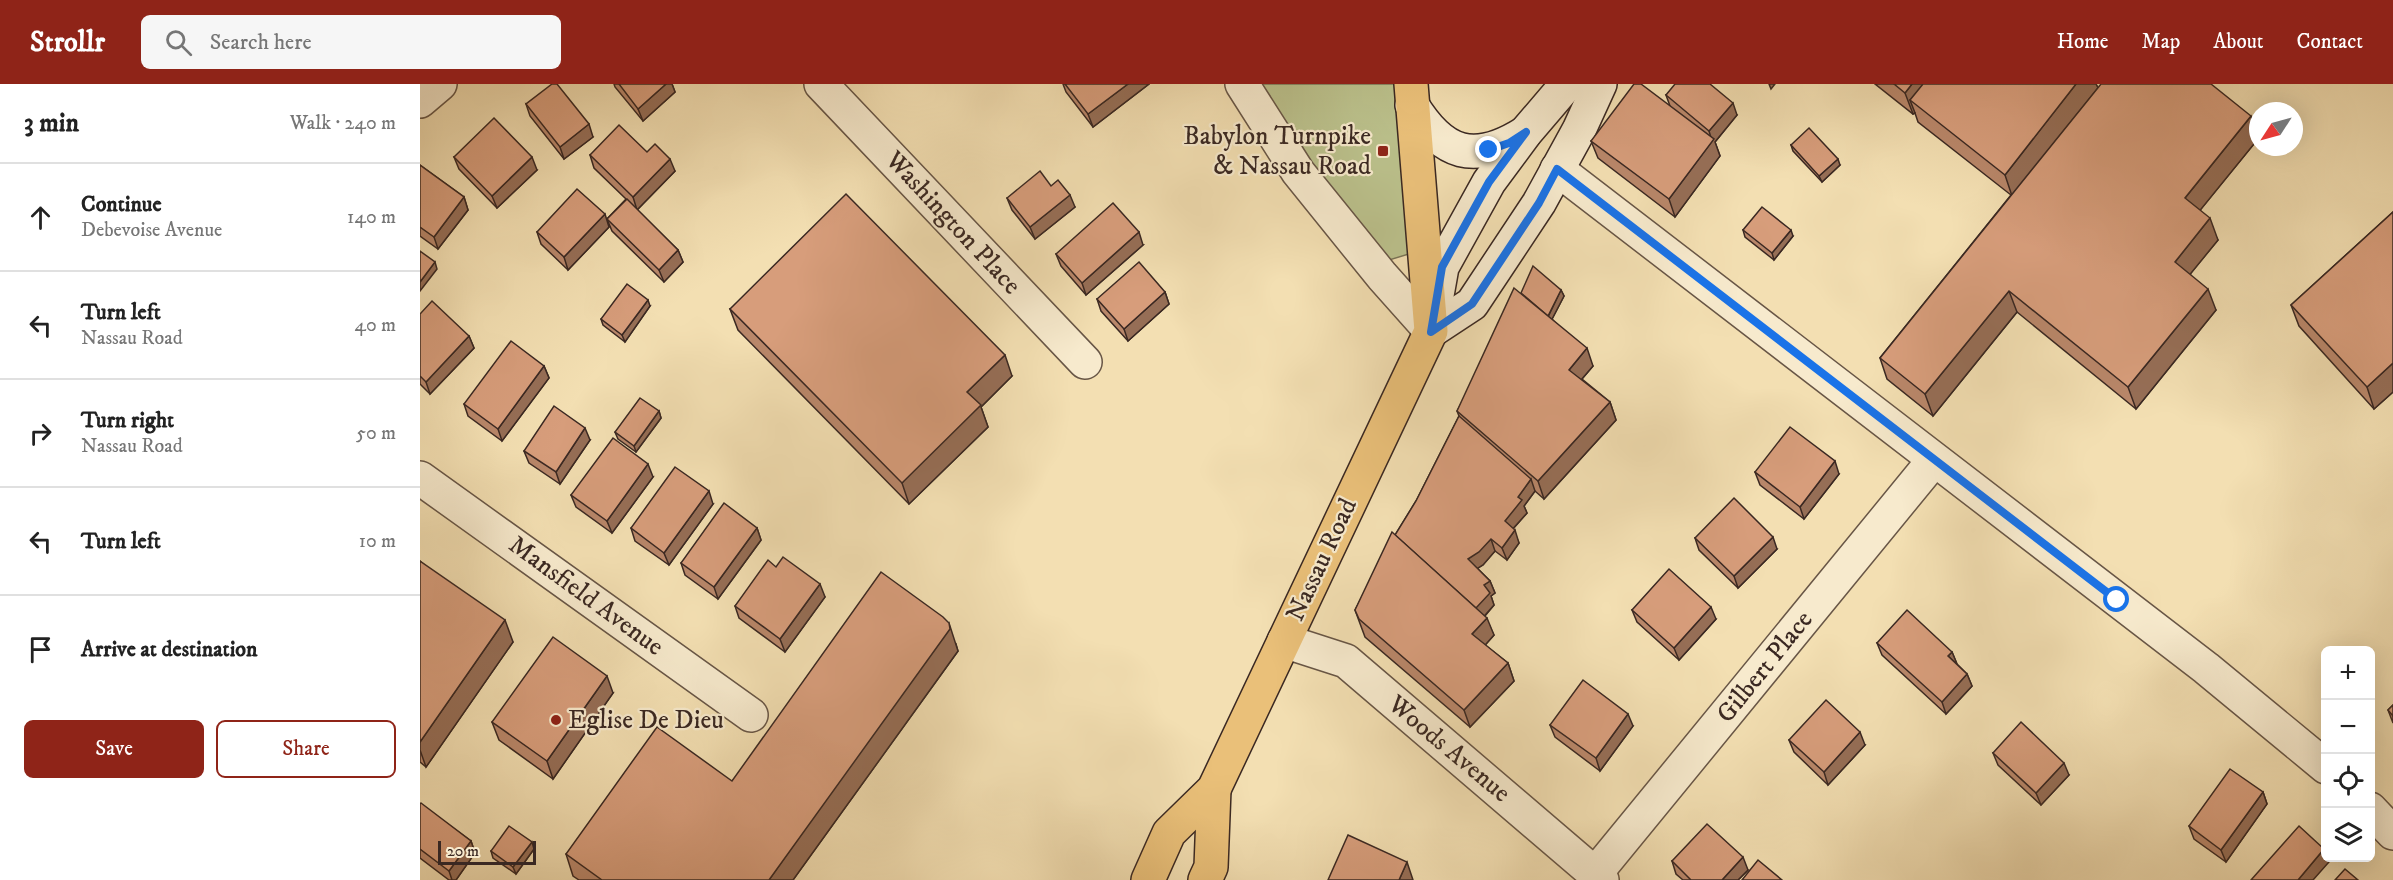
<!DOCTYPE html>
<meta charset="utf-8">
<style>
body{margin:0;font-family:"IM FELL DW Pica",serif;background:#f6f6f6;color:#222}
.controls{position:absolute;right:18px;bottom:18px;display:grid;overflow:hidden;border-radius:9px;box-shadow:0 6px 24px #0002}
.controls button{width:54px;height:54px;display:grid;place-items:center;padding:0;border:0;border-bottom:2px solid #e0e0e0;background:#fff;color:#222;font:30px sans-serif}
.compass{position:absolute;left:1829px;top:18px;width:54px;height:54px;border-radius:50%;background:#fff;box-shadow:0 6px 24px #0002;rotate:234deg}
.scale{position:absolute;left:18px;bottom:15px;width:98px;box-sizing:border-box;padding-left:6px;border:3px solid #3a2822;border-top:0;font-size:16px;line-height:21px;white-space:nowrap;color:#3a2822;-webkit-text-stroke:4px #f7eacd;paint-order:stroke}
.stop{position:absolute;width:18px;height:18px;margin:-14px;border:4px solid #1a73e8;border-radius:50%;background:#fff}
.stop.end{background:#1a73e8;border-color:#fff;box-shadow:0 2px 6px #0008}
.list{margin:0;padding:0;list-style:none}
h2{display:flex;justify-content:space-between;align-items:center;height:78px;margin:0;padding:0 24px;font-size:26px}
h2 small{font-size:20px;font-weight:400;color:#767676}
.list li{display:grid;grid-template-columns:39px 1fr auto;gap:18px;align-items:center;box-sizing:border-box;height:108px;padding:0 24px;border-top:2px solid #e0e0e0}
.list b{display:block;font-size:22px;white-space:nowrap}
.list p{margin:0;font-size:20px;white-space:nowrap;color:#767676}
.list em{font-size:20px;font-style:normal;color:#767676}
.actions{display:flex;gap:12px;padding:18px 24px}
.actions a{flex:1;padding:14px 0;border:2px solid #8f2418;border-radius:9px;text-align:center;font-size:21px;color:#8f2418}
.actions .main{background:#8f2418;color:#fff}
.icon{flex:none;width:33px;height:33px;fill:none;stroke:currentColor;stroke-width:2;stroke-linecap:round;stroke-linejoin:round}
.map{position:relative;flex:none;width:1973px;height:796px;overflow:hidden}
header{display:flex;align-items:center;gap:36px;box-sizing:border-box;height:84px;padding:0 30px;background:#8f2418;color:#fff}
header strong{font-size:28px}
nav{display:flex;gap:33px;margin-inline-start:auto;font-size:21px}
.search{width:420px;height:54px;background:#f6f6f6;display:flex;align-items:center;gap:15px;box-sizing:border-box;padding:0 21px;border-radius:9px;color:#767676;font-size:22px}
main{display:flex}
aside{flex:1;background:#fff}
.map>svg:first-child{display:block}
.green{fill:#bbc18c;stroke:#7a7457;stroke-width:1.5}
.lines{fill:none;stroke-linecap:round;stroke-linejoin:round}
.minor-casing{stroke:#685646;stroke-width:36}
.secondary-casing{stroke:#3a2822;stroke-width:36}
.primary-casing{stroke:#3a2822;stroke-width:36}
.minor{stroke:#f7eacd;stroke-width:33}
.secondary{stroke:#f7eacd;stroke-width:33}
.primary{stroke:#eac079;stroke-width:33}
.wall{fill:#b9876a;stroke:#3a2822;stroke-width:1.5}
.shaded-wall{fill:#966e56;stroke:#3a2822;stroke-width:1.5}
.building{fill:#d79d7b;stroke:#3a2822;stroke-width:1.5}
.route{stroke:#1a73e8;stroke-width:8}
.poi-dot{fill:#8f2418;stroke:#f7eacd;stroke-width:2}
.labels{text-anchor:middle;dominant-baseline:central;stroke-width:4.5;stroke-linejoin:round;paint-order:stroke}
.poi-label{font-size:26px;fill:#3a2822;stroke:#f7eacd;text-anchor:end}
.street-label{font-size:26px;fill:#3a2822;stroke:#f7eacd}
</style>
<header>
<strong>Strollr</strong>
<div class="search"><svg class="icon" aria-label="search" viewBox="0 0 24 24"><circle cx="10" cy="10" r="6"/><path d="M15 15l6 6"/></svg>Search here</div>
<nav><a>Home</a><a>Map</a><a>About</a><a>Contact</a></nav>
</header>
<main>
<aside>
<h2>3 min<small>Walk · 240 m</small></h2>
<ul class="list">
<li><svg class="icon" aria-label="ahead" viewBox="0 0 24 24"><path d="M12 20V5M6 11l6-6 6 6"/></svg><div><b>Continue</b><p>Debevoise Avenue</p></div><em>140 m</em></li>
<li><svg class="icon" aria-label="left" viewBox="0 0 24 24"><path d="M17 20v-9H6M10 6l-5 5 5 5"/></svg><div><b>Turn left</b><p>Nassau Road</p></div><em>40 m</em></li>
<li><svg class="icon" aria-label="right" viewBox="0 0 24 24"><path d="M7 20v-9h11M14 6l5 5-5 5"/></svg><div><b>Turn right</b><p>Nassau Road</p></div><em>50 m</em></li>
<li><svg class="icon" aria-label="left" viewBox="0 0 24 24"><path d="M17 20v-9H6M10 6l-5 5 5 5"/></svg><div><b>Turn left</b></div><em>10 m</em></li>
<li><svg class="icon" aria-label="arrive" viewBox="0 0 24 24"><path d="M6 21V4h12l-3 4 3 4H6"/></svg><div><b>Arrive at destination</b></div></li>
</ul>
<div class="actions"><a class="main">Save</a><a>Share</a></div>
</aside>
<div class="map">
<svg width="1973" height="796" viewBox="0 0 1973 796">
<rect width="100%" height="100%" fill="#f3dfb2"/>
<filter id="stains"><feTurbulence type="fractalNoise" baseFrequency=".00333" numOctaves="4"/><feColorMatrix values="0 0 0 0 .2 0 0 0 0 .09 0 0 0 0 .02 0 0 0 .5 -.17"/></filter>
<radialGradient id="worn" r=".72"><stop offset=".6" stop-color="#630" stop-opacity="0"/><stop offset="1" stop-color="#630" stop-opacity=".3"/></radialGradient>
<!-- green -->
<path class="green" d="M823,0H977L992,169L966,177Z"/>
<g class="lines">
<!-- minor casing -->
<g class="minor-casing">
<g id="minor">
<path d="M401,0L665,278"/>
<path d="M822,0L878,88L962,192L1011,247"/>
<path d="M0,17L20,0"/>
<path d="M1137,85L1786,584L1906,683"/>
<path d="M0,394L331,631"/>
<path d="M864,557L926,577L1182,796"/>
<path d="M1950,725L1973,749"/>
<path d="M1175,790L1514,376"/>
</g>
</g>
<!-- secondary casing -->
<g class="secondary-casing">
<g id="secondary">
<path d="M992,21C1023,71 1054,81 1105,49"/>
<path d="M1014,228L1022,183L1069,98L1106,48L1147,0"/>
<path d="M1011,247L1052,220L1119,119L1159,46L1180,0"/>
</g>
</g>
<!-- primary casing -->
<g class="primary-casing">
<g id="primary">
<path d="M728,796L749,749L794,705L1011,247L991,0"/>
<path d="M785,796L791,783L794,705"/>
</g>
</g>
<!-- minor -->
<use href="#minor" class="minor"/>
<!-- secondary -->
<use href="#secondary" class="secondary"/>
<!-- primary -->
<use href="#primary" class="primary"/>
</g>
<!-- wall -->
<g class="wall">
<path d="M194,0H252L255,8L223,37L195,3Z"/>
<path d="M643,0H729L673,43L646,8Z"/>
<path d="M1455,0H1676L1678,4L1838,55L1780,126L1798,156L1770,190L1796,226L1716,325L1597,228L1513,332L1467,295L1460,274L1591,111L1498,38L1495,29L1493,30Z"/>
<path d="M1246,11L1317,31L1295,58L1300,72L1255,133L1178,74L1171,57L1250,22Z"/>
<path d="M106,20L173,53L144,75L110,32Z"/>
<path d="M1371,61L1420,81L1402,98L1373,67Z"/>
<path d="M227,68L255,87L217,126L258,166L263,178L244,198L192,147L187,135L206,115L174,84L170,71Z"/>
<path d="M34,73L117,86L77,124L39,85Z"/>
<path d="M0,81L44,113L48,126L18,165L0,152Z"/>
<path d="M631,102L655,123L615,155L592,126L587,114Z"/>
<path d="M1973,128V308L1954,325L1879,242L1871,221Z"/>
<path d="M189,143L148,186L121,160L117,148Z"/>
<path d="M1323,146L1373,152L1354,176L1325,153Z"/>
<path d="M723,161L666,211L641,182L636,170Z"/>
<path d="M1141,206L1144,212L1132,235L1173,282L1162,295L1190,318L1196,336L1124,415L1115,407L1104,422L1107,429L1093,445L1099,459L1087,476L1075,467L1063,481L1057,484L1070,497L1075,509L1071,512L1074,521L1065,532L1074,551L1065,561L1088,579L1094,597L1050,643L945,553L935,526L975,451L996,417L1039,332L1037,327L1102,211Z"/>
<path d="M745,208L749,220L708,257L681,227L677,215Z"/>
<path d="M230,222L205,258L183,241L181,235Z"/>
<path d="M310,225L592,292L561,323L568,343L489,420L318,246Z"/>
<path d="M0,230L49,252L54,264L10,310L0,300Z"/>
<path d="M124,282L129,294L82,357L48,332L44,320Z"/>
<path d="M239,327L241,334L216,368L198,355L195,348Z"/>
<path d="M170,356L140,400L109,379L104,367Z"/>
<path d="M1335,388L1419,390L1384,435L1340,401Z"/>
<path d="M233,393L192,449L156,423L151,411Z"/>
<path d="M293,420L249,481L215,457L211,444Z"/>
<path d="M337,444L341,456L298,515L265,491L261,479Z"/>
<path d="M1275,454L1357,465L1318,504L1279,466Z"/>
<path d="M0,477L93,558L6,683L0,678Z"/>
<path d="M356,483L405,513L365,568L319,534L315,522Z"/>
<path d="M1212,526L1296,535L1259,576L1217,538Z"/>
<path d="M1457,559L1532,568L1537,580L1547,590L1552,602L1526,630L1462,571Z"/>
<path d="M536,560L538,567L373,796H159L153,792L146,770L312,697Z"/>
<path d="M193,609L133,695L79,656L72,638Z"/>
<path d="M1973,621V639L1968,626Z"/>
<path d="M1130,641L1213,642L1180,687L1135,653Z"/>
<path d="M1369,656L1445,661L1408,701L1374,668Z"/>
<path d="M1573,669L1649,691L1621,721L1578,681Z"/>
<path d="M1843,708L1847,720L1806,778L1774,755L1769,742Z"/>
<path d="M0,720L51,757L55,769L36,796H29L0,774Z"/>
<path d="M114,765L96,790L73,774L71,767Z"/>
<path d="M1252,777L1328,786L1318,796H1263L1256,790Z"/>
</g>
<!-- shaded-wall -->
<g class="shaded-wall">
<path d="M246,0H252L255,8L223,37L218,25Z"/>
<path d="M708,0H729L673,43L668,30Z"/>
<path d="M1349,0H1355L1351,5Z"/>
<path d="M1492,0H1517L1490,16L1495,29L1493,30L1485,9Z"/>
<path d="M1656,0H1676L1678,4L1592,112L1585,91Z"/>
<path d="M1313,19L1317,31L1295,58L1300,72L1255,133L1249,115L1292,57L1289,47Z"/>
<path d="M1831,32L1838,51V55L1773,135L1765,114Z"/>
<path d="M169,40L173,53L144,75L140,63Z"/>
<path d="M112,73L117,86L77,124L72,112Z"/>
<path d="M250,75L255,87L217,126L213,113Z"/>
<path d="M1418,75L1420,81L1402,98L1399,92Z"/>
<path d="M650,111L655,123L615,155L610,143Z"/>
<path d="M44,113L48,126L18,165L14,153Z"/>
<path d="M185,130L189,143L148,186L144,173Z"/>
<path d="M1790,134L1798,156L1763,199L1755,178Z"/>
<path d="M1371,146L1373,152L1354,176L1352,169Z"/>
<path d="M719,148L723,161L666,211L662,199Z"/>
<path d="M258,166L263,178L244,198L239,186Z"/>
<path d="M15,178L17,185L0,207V198Z"/>
<path d="M1788,205L1796,226L1716,325L1708,303Z"/>
<path d="M1141,206L1144,212L1130,239L1128,233Z"/>
<path d="M1589,207L1597,228L1513,332L1505,310Z"/>
<path d="M745,208L749,220L708,257L704,245Z"/>
<path d="M228,216L230,222L205,258L202,251Z"/>
<path d="M49,252L54,264L10,310L6,298Z"/>
<path d="M1167,264L1173,282L1155,303L1149,286Z"/>
<path d="M585,271L592,292L561,323L568,343L489,420L482,399L547,308Z"/>
<path d="M1973,279V308L1954,325L1947,303Z"/>
<path d="M124,282L129,294L82,357L78,345Z"/>
<path d="M1190,318L1196,336L1124,415L1118,397Z"/>
<path d="M239,327L241,334L216,368L214,362Z"/>
<path d="M165,344L170,356L140,400L136,388Z"/>
<path d="M1415,377L1419,390L1384,435L1380,423Z"/>
<path d="M228,380L233,393L192,449L187,437Z"/>
<path d="M1111,395L1115,407L1104,422L1107,429L1089,449L1085,437L1098,413Z"/>
<path d="M289,407L293,420L249,481L244,469Z"/>
<path d="M337,444L341,456L298,515L294,503Z"/>
<path d="M1095,446L1099,459L1087,476L1082,464Z"/>
<path d="M1353,453L1357,465L1318,504L1314,492Z"/>
<path d="M1071,455L1075,467L1063,481L1052,488L1048,475Z"/>
<path d="M1070,497L1075,509L1071,512L1074,521L1059,538L1055,526L1064,501Z"/>
<path d="M400,500L405,513L365,568L360,555Z"/>
<path d="M1291,523L1296,535L1259,576L1254,564Z"/>
<path d="M1067,534L1074,551L1059,568L1052,550Z"/>
<path d="M85,536L93,558L6,683L0,666V658Z"/>
<path d="M529,539L538,567L373,796H349Z"/>
<path d="M1532,568L1537,580L1528,572Z"/>
<path d="M1088,579L1094,597L1050,643L1044,626Z"/>
<path d="M1547,590L1552,602L1526,630L1522,618Z"/>
<path d="M187,592L193,609L133,695L127,677Z"/>
<path d="M1208,630L1213,642L1180,687L1176,674Z"/>
<path d="M1440,648L1445,661L1408,701L1404,688Z"/>
<path d="M1644,679L1649,691L1621,721L1616,709Z"/>
<path d="M1843,708L1847,720L1806,778L1801,766Z"/>
<path d="M51,757L55,769L36,796H32L29,787Z"/>
<path d="M112,758L114,765L96,790L93,783Z"/>
<path d="M1904,765L1905,774H1907L1909,778L1893,796H1878Z"/>
<path d="M1323,773L1328,786L1318,796H1302Z"/>
<path d="M987,778L993,796H979Z"/>
</g>
<!-- building -->
<g class="building">
<path d="M132,0H137L169,40L140,63L106,20Z"/>
<path d="M199,0H246L218,25Z"/>
<path d="M645,0H708L668,30Z"/>
<path d="M1214,0H1221L1294,55L1249,115L1171,57Z"/>
<path d="M1255,0H1290L1313,19L1289,47L1246,11Z"/>
<path d="M1474,0H1492L1485,9Z"/>
<path d="M1503,0H1656L1585,91L1490,16Z"/>
<path d="M1681,0H1791L1831,32L1765,114L1790,134L1755,178L1788,205L1708,303L1589,207L1505,310L1460,274Z"/>
<path d="M74,34L112,73L72,112L34,73Z"/>
<path d="M199,41L227,68L235,60L250,75L213,113L170,71Z"/>
<path d="M1389,44L1418,75L1399,92L1371,61Z"/>
<path d="M0,81L44,113L14,153L0,143Z"/>
<path d="M620,87L631,102L638,96L650,111L610,143L587,114Z"/>
<path d="M157,105L185,130L144,173L117,148Z"/>
<path d="M426,110L585,271L547,308L561,321L482,399L310,225Z"/>
<path d="M207,115L258,166L239,186L187,135Z"/>
<path d="M693,119L719,148L662,199L636,170Z"/>
<path d="M1342,123L1371,146L1352,169L1323,146Z"/>
<path d="M1973,128V279L1947,303L1871,221Z"/>
<path d="M0,167L15,178L0,198Z"/>
<path d="M719,178L745,208L704,245L677,215Z"/>
<path d="M1113,182L1141,206L1128,232L1101,209Z"/>
<path d="M207,200L228,216L202,251L181,235Z"/>
<path d="M1094,204L1167,264L1149,286L1190,318L1118,397L1037,327Z"/>
<path d="M12,217L49,252L6,298L0,292V230Z"/>
<path d="M91,257L124,282L78,345L44,320Z"/>
<path d="M220,314L239,327L214,362L195,348Z"/>
<path d="M134,322L165,344L136,388L104,367Z"/>
<path d="M1039,332L1111,395L1098,413L1102,416L1085,437L1095,446L1082,464L1071,455L1059,468L1048,475L1070,497L1064,501L1070,509L1056,524L975,451L996,417Z"/>
<path d="M1370,343L1415,377L1380,423L1335,388Z"/>
<path d="M193,354L228,380L187,437L151,411Z"/>
<path d="M255,383L289,407L244,469L211,444Z"/>
<path d="M1314,414L1353,453L1314,492L1275,454Z"/>
<path d="M304,419L337,444L294,503L261,479Z"/>
<path d="M972,448L1067,534L1052,550L1088,579L1044,626L939,535L935,526Z"/>
<path d="M363,473L400,500L360,555L315,522L348,476L356,483Z"/>
<path d="M0,477L85,536L0,658Z"/>
<path d="M1249,485L1291,523L1254,564L1212,526Z"/>
<path d="M461,488L523,533L529,539L530,545L349,796H182L146,770L237,643L312,697Z"/>
<path d="M1487,526L1532,568L1528,572L1547,590L1522,618L1457,559Z"/>
<path d="M133,553L187,592L127,677L72,638Z"/>
<path d="M1163,596L1208,630L1176,674L1130,641Z"/>
<path d="M1406,616L1440,648L1404,688L1369,656Z"/>
<path d="M1973,621V632L1968,626Z"/>
<path d="M1601,638L1644,679L1616,709L1573,669Z"/>
<path d="M1810,685L1843,708L1801,766L1769,742Z"/>
<path d="M1,719L51,757L29,787L0,765V720Z"/>
<path d="M1287,740L1323,773L1302,796H1271L1252,777Z"/>
<path d="M89,742L112,758L93,783L71,767Z"/>
<path d="M1879,742L1904,765L1878,796H1831Z"/>
<path d="M928,751L987,778L979,796H908Z"/>
<path d="M1338,776L1362,796H1322Z"/>
<path d="M1925,785L1938,796H1915Z"/>
</g>
<g class="lines">
<!-- route -->
<path class="route" d="M1069,66L1089,59L1106,48L1069,98L1022,183L1011,248L1052,220L1119,119L1137,85L1697,516"/>
</g>
<!-- markers -->
<g class="poi-dot">
<rect x="957" y="61" width="12" height="12" rx="3"/>
<circle cx="136" cy="636" r="6"/>
</g>
<g class="labels">
<!-- poi labels -->
<g class="poi-label">
<text x="951" y="52">Babylon Turnpike<tspan x="951" dy="30">&amp; Nassau Road</tspan></text>
<text x="148" y="636" text-anchor="start">Eglise De Dieu</text>
</g>
<!-- street labels -->
<g class="street-label">
<text transform="translate(533 139) rotate(47)">Washington Place</text>
<text transform="translate(902 476) rotate(-65)">Nassau Road</text>
<text transform="translate(166 512) rotate(36)">Mansfield Avenue</text>
<text transform="translate(1345 583) rotate(-51)">Gilbert Place</text>
<text transform="translate(1029 665) rotate(40)">Woods Avenue</text>
</g>
</g>
<rect width="100%" height="100%" filter="url(#stains)"/>
<rect width="100%" height="100%" fill="url(#worn)"/>
</svg>
<div class="controls">
<button>+</button>
<button>−</button>
<button><svg class="icon" aria-label="locate" viewBox="0 0 24 24"><circle cx="12" cy="12" r="6"/><path d="M12 2v4M12 18v4M2 12h4M18 12h4"/></svg></button>
<button><svg class="icon" aria-label="layers" viewBox="0 0 24 24"><path d="M12 4l9 5-9 5-9-5zM3 14l9 5 9-5"/></svg></button>
</div>
<svg class="compass" viewBox="-18 -18 36 36"><path d="M0-13l5 13h-10z" fill="#e53935"/><path d="M0 13l5-13h-10z" fill="#767676"/></svg>
<div class="scale">20 m</div>
<div class="stop" style="left:1697px;top:516px"></div>
<div class="stop end" style="left:1069px;top:66px"></div>
</div>
</main>
